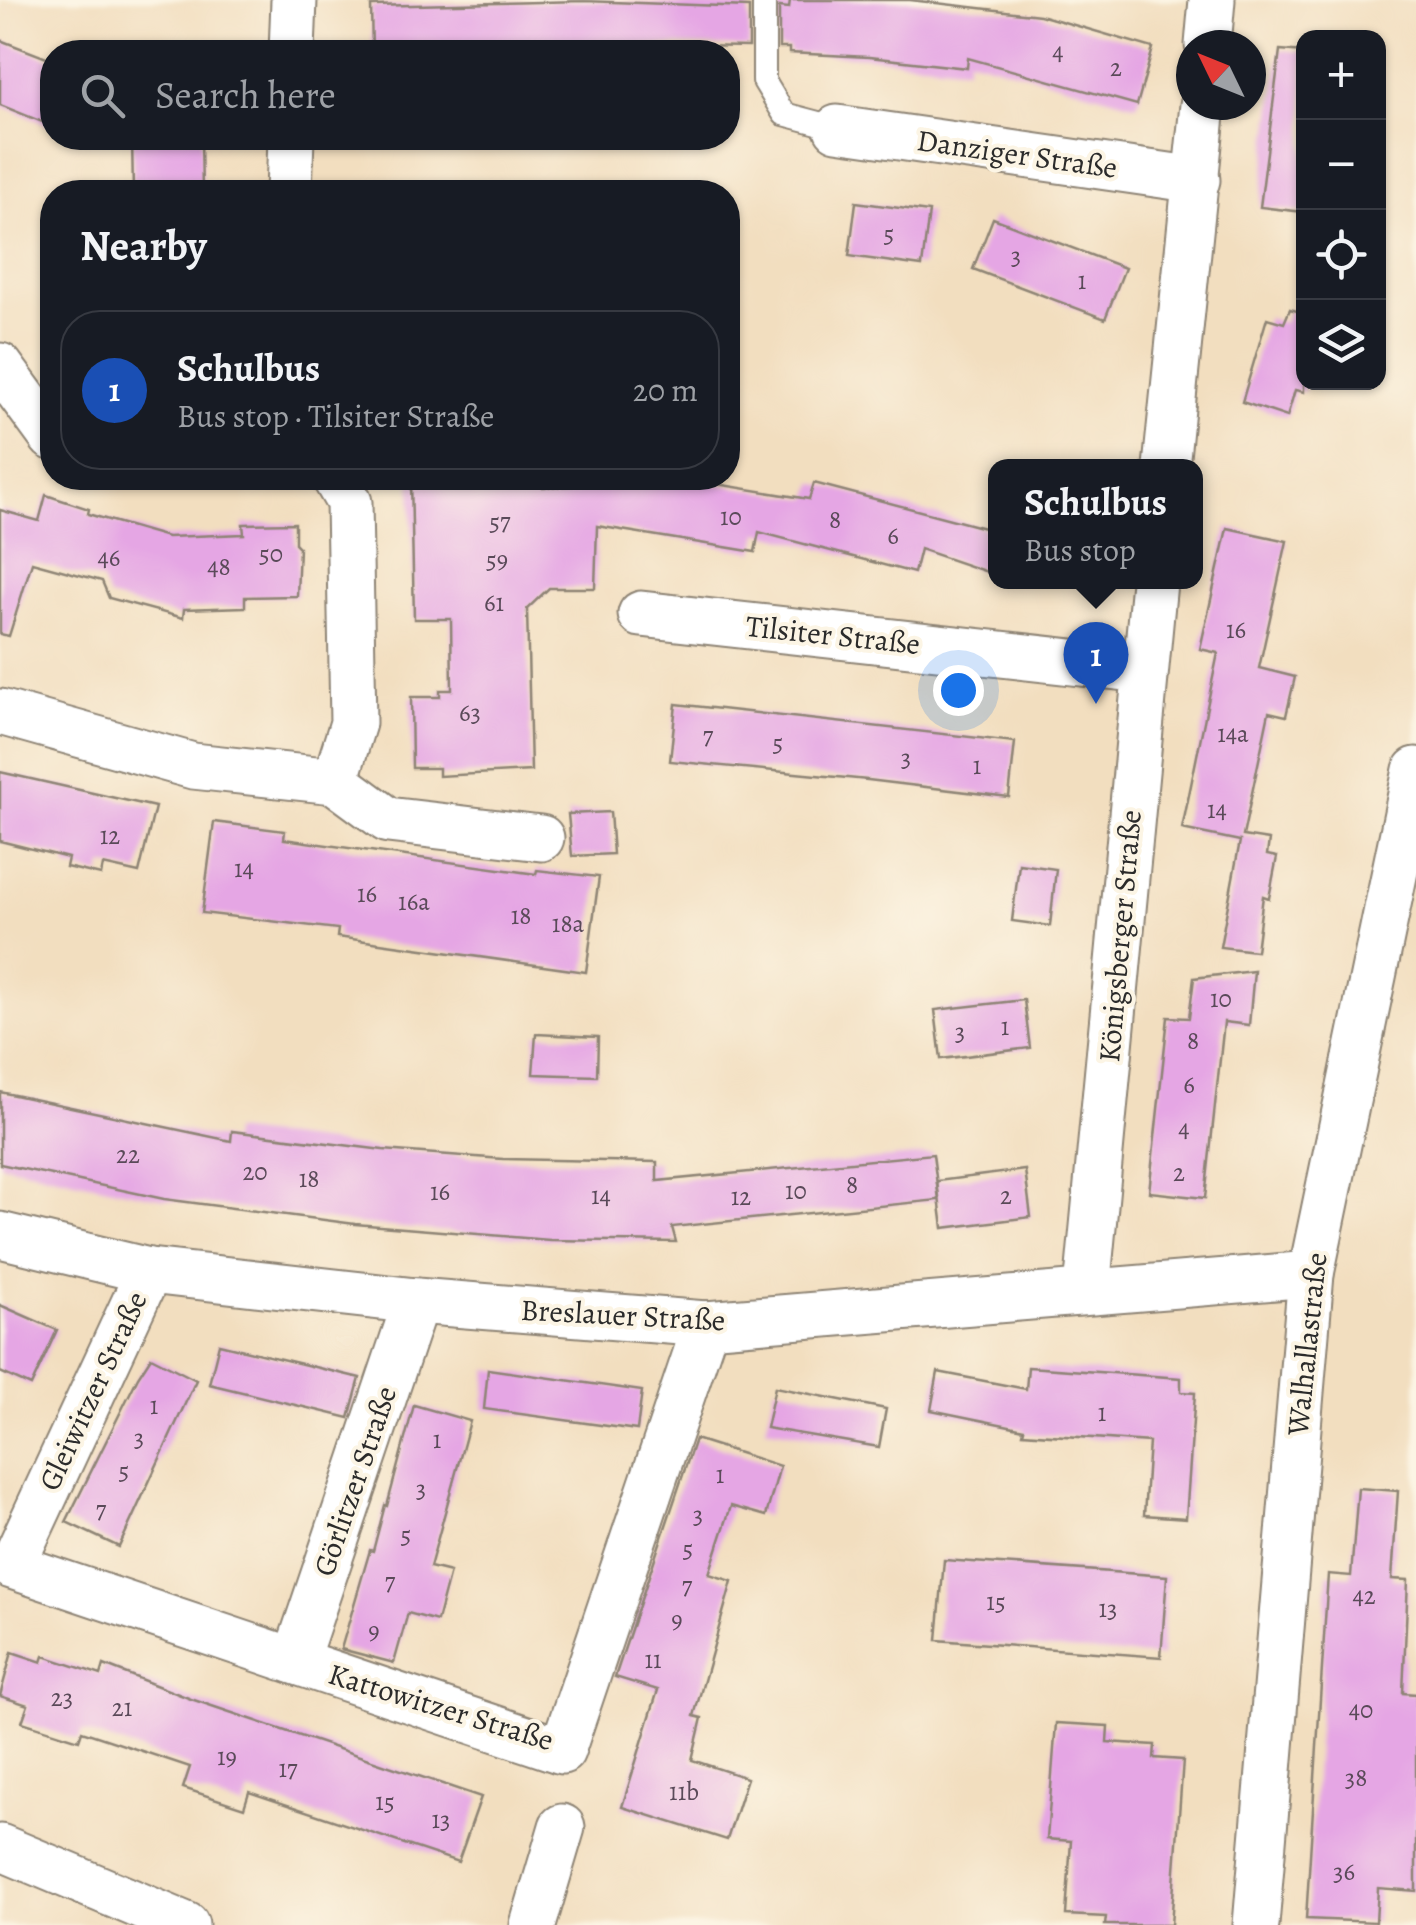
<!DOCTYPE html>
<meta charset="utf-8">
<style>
body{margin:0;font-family:Alegreya,serif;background:#20242c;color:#f1f3f6}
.controls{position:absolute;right:30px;top:30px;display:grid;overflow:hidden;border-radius:20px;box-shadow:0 2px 8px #0004}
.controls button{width:90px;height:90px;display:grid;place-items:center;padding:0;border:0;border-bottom:2px solid #363941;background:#171b24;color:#f1f3f6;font:50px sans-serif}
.compass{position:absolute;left:1176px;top:30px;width:90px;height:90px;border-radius:50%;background:#171b24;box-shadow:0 2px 8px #0004;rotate:313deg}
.you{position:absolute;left:958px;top:690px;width:35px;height:35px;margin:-25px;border:8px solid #fff;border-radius:50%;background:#1a73e8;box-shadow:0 0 0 15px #1a73e833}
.badge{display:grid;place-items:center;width:65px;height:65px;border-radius:50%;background:#1a73e8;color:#fff;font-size:32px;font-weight:700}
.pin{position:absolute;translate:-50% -82px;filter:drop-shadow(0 2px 5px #0008)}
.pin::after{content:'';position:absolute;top:52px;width:35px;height:30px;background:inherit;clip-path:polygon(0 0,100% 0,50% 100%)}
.popup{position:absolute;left:988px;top:459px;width:215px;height:130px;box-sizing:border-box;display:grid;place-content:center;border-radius:20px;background:#171b24;filter:drop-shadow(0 2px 8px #0005);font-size:32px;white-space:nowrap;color:#9ea1a6}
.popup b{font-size:38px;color:#f1f3f6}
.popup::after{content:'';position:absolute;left:50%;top:100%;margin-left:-20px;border:20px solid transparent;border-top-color:#171b24}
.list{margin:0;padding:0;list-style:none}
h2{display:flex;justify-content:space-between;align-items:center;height:130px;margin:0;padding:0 40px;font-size:42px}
h2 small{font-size:32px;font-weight:400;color:#9ea1a6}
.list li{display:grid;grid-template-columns:65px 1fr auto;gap:30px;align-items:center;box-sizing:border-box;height:160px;margin:0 20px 20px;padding:0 20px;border:2px solid #363941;border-radius:40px}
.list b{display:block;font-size:38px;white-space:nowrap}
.list p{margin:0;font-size:32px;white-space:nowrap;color:#9ea1a6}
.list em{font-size:32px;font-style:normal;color:#9ea1a6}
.icon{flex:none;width:55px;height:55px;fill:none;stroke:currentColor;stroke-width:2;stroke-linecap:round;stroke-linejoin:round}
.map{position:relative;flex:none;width:1416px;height:1925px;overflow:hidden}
.search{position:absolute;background:#171b24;box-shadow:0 2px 8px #0004;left:40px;top:40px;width:700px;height:110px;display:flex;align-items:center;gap:25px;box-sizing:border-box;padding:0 35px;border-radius:40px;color:#9ea1a6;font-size:38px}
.panel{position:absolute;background:#171b24;box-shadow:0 2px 8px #0004;left:40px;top:180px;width:700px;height:310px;border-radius:40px}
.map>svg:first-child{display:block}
.building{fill:#e5a6e4}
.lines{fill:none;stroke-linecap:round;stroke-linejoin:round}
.service-casing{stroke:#8e8475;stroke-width:26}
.minor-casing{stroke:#8e8475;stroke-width:49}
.service{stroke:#fff;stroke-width:22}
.minor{stroke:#fff;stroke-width:45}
.labels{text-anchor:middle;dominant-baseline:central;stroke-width:8;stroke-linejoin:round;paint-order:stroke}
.number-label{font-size:25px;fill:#5a4a59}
.street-label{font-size:30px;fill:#2b2b2b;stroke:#fcf5e5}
</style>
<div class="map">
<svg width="1416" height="1925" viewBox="0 0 1416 1925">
<rect width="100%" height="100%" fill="#fcf5e5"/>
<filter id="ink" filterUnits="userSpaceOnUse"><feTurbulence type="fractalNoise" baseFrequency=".01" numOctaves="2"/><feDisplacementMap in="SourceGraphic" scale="20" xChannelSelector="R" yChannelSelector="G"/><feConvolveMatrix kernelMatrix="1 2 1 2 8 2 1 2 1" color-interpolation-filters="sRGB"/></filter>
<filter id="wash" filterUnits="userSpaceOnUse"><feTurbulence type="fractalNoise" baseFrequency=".0048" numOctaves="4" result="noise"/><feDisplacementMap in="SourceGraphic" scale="40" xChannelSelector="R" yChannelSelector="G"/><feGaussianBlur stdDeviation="2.25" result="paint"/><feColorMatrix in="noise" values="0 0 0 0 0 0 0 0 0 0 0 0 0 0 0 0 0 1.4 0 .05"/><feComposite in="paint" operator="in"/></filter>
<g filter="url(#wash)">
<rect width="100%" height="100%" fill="#f2debf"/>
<g id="blocks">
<!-- building -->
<g class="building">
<path d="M790,0H910L1040,15L1153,48L1137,105L968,58L967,68L869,57L789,53V48H779V7L789,8Z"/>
<path d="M584,1L749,7V47L585,44V52H372L371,6Z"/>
<path d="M0,40L52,60V126L0,105Z"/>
<path d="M1280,50L1304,52V212L1260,207Z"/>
<path d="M132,138H201L202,192H133Z"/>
<path d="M856,202L929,212L922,266L849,256Z"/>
<path d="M993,218L1125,268L1105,319L973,269Z"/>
<path d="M1290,309L1304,313V392L1295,390L1287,417L1242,402L1267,318L1284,323Z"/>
<path d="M411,478H543V487L645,483L646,478H679L809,499L814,483L996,531V575L920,549L914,573L759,532L755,552L597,526L595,588H549L527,609L531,771L439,776V768H412L411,697H440V690H452L451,619H414Z"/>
<path d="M46,495L89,509L88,514L167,537L244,534L243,524L295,523V543L299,547L297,596L245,597V607L184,609L183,618L109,598L102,581L32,562L9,636L0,634V510L39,521Z"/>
<path d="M1227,528L1287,541L1259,668L1295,677L1286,716L1269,712L1243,836L1269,840L1267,855L1277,857L1269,898L1263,896L1256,951L1220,947L1240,841L1182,829L1218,653L1200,649Z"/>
<path d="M676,704L1015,742L1009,797L868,780L670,761Z"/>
<path d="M0,772L155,807L139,873L103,865L101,875L66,867L68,858L0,841Z"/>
<path d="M610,812L613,854L572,856L568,814Z"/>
<path d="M214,822L285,831L284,839L536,874L537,870L599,877L586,972L337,937L338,929L202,913Z"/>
<path d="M1019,864L1056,869L1050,926L1012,921Z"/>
<path d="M1254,971L1249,1025L1224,1022L1205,1198L1149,1192L1168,1017L1189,1018L1194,978Z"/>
<path d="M1024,1000L1030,1048L941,1059L935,1010Z"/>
<path d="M536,1034L598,1037L597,1076L533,1074Z"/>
<path d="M0,1092L231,1141L232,1131L383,1150L503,1159L657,1162V1181L933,1154L939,1200L672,1227L676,1242L550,1240L355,1224L164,1199L0,1164Z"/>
<path d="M1025,1170L1031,1217L943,1228L937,1181Z"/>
<path d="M0,1305L57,1330L31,1386L0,1372Z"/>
<path d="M219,1344L360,1378L349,1418L209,1384Z"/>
<path d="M151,1357L196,1380L119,1547L66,1522L138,1377Z"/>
<path d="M1028,1367L1181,1378V1392L1195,1393L1186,1518L1144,1515L1149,1442L1023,1433L1024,1429L931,1410L938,1372L1026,1389Z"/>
<path d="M488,1369L642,1391L637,1430L484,1409Z"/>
<path d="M775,1387L886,1409L879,1447L766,1428Z"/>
<path d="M414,1405L470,1421L430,1567L450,1572L437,1621L408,1613L394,1663L341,1649L370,1550L373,1551L385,1505L387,1506Z"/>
<path d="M695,1439L780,1466L766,1516L731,1506L709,1574L732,1581L694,1716L702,1718L692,1760L747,1778L727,1840L622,1807L658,1690L615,1677Z"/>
<path d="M1358,1488L1398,1491L1392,1579L1408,1580L1403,1693L1416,1694V1891L1378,1888L1376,1922L1306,1919L1328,1574L1351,1576Z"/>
<path d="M944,1560L1167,1576L1161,1657L937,1640Z"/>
<path d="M12,1652L42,1662L44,1656L101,1675L104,1665L191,1699L481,1797L458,1862L249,1792L244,1808L183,1788L190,1767L82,1731L79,1740L22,1722L28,1705L0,1696Z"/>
<path d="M1056,1723L1108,1726L1107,1742L1155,1745L1154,1758L1183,1760L1171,1925H1105L1106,1917L1066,1915L1071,1841L1047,1839Z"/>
</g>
</g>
</g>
<g filter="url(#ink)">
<use href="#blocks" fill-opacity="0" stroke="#8e8475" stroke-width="2.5"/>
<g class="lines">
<!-- service casing -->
<g class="service-casing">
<path id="service" d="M764,0V81L784,114L837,128"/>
</g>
<!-- minor casing -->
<g class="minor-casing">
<g id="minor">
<path d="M1208,45L1212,0"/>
<path d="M292,52L294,0"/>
<path d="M837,128L1197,180"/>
<path d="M289,192L291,138"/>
<path d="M0,366L52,437"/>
<path d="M1166,467L1203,105"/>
<path d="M641,614L1144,670"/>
<path d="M0,712L193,766L335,781L388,820L541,838"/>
<path d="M335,781L353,723L349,502L335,478"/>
<path d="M0,1235L149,1271L416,1301L706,1324L1311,1274"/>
<path d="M149,1271L12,1566L562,1751L706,1324"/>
<path d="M1087,1290L1154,582"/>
<path d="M295,1661L416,1301"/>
<path d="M0,1847L186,1925"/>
<path d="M533,1925L562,1827"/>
<path d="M1256,1925L1311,1274L1416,770"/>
</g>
</g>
<!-- service -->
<use href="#service" class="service"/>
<!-- minor -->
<use href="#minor" class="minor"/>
</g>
</g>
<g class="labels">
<!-- number labels -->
<g class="number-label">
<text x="1058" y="52">4</text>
<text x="1116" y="68">2</text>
<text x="889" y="234">5</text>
<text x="1016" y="256">3</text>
<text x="1082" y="281">1</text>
<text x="731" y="517">10</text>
<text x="835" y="520">8</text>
<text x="500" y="522">57</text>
<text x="893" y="536">6</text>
<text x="271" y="554">50</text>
<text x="109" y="558">46</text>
<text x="497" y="560">59</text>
<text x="219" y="567">48</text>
<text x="494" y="603">61</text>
<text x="1236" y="630">16</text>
<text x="470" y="713">63</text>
<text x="1233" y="734">14a</text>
<text x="708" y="736">7</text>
<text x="778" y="743">5</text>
<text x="906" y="758">3</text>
<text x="977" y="766">1</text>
<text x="1217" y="810">14</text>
<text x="110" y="836">12</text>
<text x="244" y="869">14</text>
<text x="367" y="894">16</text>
<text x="414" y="902">16a</text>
<text x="521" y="916">18</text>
<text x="568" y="924">18a</text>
<text x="1221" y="999">10</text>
<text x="1005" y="1027">1</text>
<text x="960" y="1032">3</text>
<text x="1193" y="1041">8</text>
<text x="1189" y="1085">6</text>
<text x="1184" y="1129">4</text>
<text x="128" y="1155">22</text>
<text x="255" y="1172">20</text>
<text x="1179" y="1173">2</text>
<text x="309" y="1179">18</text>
<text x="852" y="1185">8</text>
<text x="796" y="1191">10</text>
<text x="440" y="1192">16</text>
<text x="601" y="1196">14</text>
<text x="1006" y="1196">2</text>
<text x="741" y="1197">12</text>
<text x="154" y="1406">1</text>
<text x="1102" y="1413">1</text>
<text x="139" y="1438">3</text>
<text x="437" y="1440">1</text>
<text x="124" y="1471">5</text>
<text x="720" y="1475">1</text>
<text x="421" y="1489">3</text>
<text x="101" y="1510">7</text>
<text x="698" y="1515">3</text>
<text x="406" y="1535">5</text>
<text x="688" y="1549">5</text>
<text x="390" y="1582">7</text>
<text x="687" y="1586">7</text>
<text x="1364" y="1596">42</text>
<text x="996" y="1602">15</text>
<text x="1108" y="1609">13</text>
<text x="677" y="1620">9</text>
<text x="374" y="1631">9</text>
<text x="653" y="1660">11</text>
<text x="62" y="1698">23</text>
<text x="122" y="1708">21</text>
<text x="1361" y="1710">40</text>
<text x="227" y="1757">19</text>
<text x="288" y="1769">17</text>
<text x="1356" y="1778">38</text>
<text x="684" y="1792">11b</text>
<text x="385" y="1802">15</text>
<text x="441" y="1820">13</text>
<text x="1344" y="1872">36</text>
</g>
<!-- street labels -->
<g class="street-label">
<text transform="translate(1017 154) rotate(8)">Danziger Straße</text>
<text transform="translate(833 635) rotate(6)">Tilsiter Straße</text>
<text transform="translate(1120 936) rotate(-85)">Königsberger Straße</text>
<text transform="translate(623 1315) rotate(3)">Breslauer Straße</text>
<text transform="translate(1307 1344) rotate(-84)">Walhallastraße</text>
<text transform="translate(93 1391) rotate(-65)">Gleiwitzer Straße</text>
<text transform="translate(355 1481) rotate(-71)">Görlitzer Straße</text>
<text transform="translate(441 1707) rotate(17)">Kattowitzer Straße</text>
</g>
</g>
</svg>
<div class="controls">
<button>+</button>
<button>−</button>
<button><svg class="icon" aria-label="locate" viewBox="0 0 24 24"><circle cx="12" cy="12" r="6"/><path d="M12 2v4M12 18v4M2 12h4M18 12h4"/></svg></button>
<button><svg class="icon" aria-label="layers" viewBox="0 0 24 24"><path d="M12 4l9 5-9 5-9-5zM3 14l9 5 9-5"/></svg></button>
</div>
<svg class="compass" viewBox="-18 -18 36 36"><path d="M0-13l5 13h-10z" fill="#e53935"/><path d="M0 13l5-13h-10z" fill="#9ea1a6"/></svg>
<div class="you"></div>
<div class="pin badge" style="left:1096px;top:704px;background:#1a4fb4">1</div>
<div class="popup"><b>Schulbus</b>Bus stop</div>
<div class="search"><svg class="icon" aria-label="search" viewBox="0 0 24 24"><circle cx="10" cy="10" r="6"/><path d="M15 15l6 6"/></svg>Search here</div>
<section class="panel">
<h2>Nearby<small></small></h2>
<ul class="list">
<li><span class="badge" style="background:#1a4fb4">1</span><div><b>Schulbus</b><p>Bus stop · Tilsiter Straße</p></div><em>20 m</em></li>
</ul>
</section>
</div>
